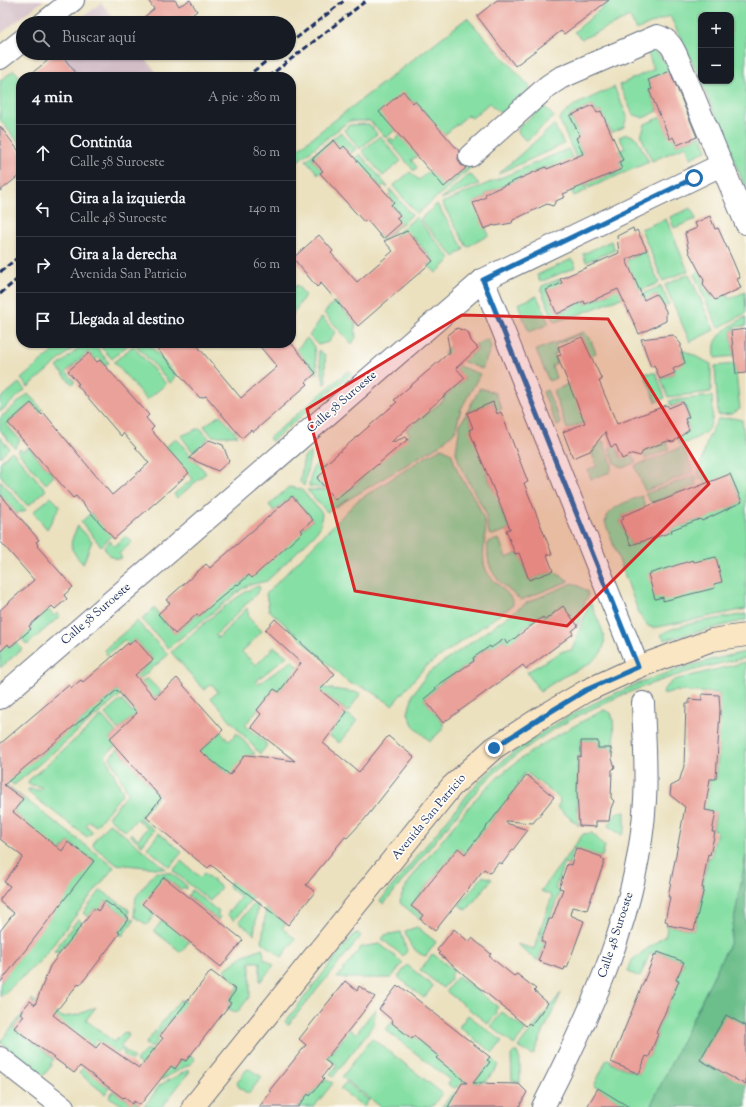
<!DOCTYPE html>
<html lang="es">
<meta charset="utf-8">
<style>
body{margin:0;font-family:"Sorts Mill Goudy",serif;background:#20242c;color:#f1f3f6}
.controls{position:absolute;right:12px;top:12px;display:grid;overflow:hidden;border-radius:8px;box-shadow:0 1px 3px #0004}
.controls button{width:36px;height:36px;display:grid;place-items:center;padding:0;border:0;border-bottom:1px solid #363941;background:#171b24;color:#f1f3f6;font:20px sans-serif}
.stop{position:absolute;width:12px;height:12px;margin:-9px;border:3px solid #1f6fb2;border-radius:50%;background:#fff}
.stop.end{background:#1f6fb2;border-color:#fff;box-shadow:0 1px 4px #0008}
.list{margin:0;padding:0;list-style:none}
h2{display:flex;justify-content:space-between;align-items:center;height:52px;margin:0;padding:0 16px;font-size:17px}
h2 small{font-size:13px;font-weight:400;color:#9ea1a6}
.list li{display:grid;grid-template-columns:26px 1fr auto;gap:12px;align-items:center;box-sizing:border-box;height:56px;padding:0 16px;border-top:1px solid #363941}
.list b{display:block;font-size:15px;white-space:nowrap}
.list p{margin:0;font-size:13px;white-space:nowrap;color:#9ea1a6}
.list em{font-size:13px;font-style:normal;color:#9ea1a6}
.icon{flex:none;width:22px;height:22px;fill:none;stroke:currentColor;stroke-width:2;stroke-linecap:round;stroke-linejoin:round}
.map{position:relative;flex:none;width:746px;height:1107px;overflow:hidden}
.search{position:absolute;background:#171b24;box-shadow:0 1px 3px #0004;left:16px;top:16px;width:280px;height:44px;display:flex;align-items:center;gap:10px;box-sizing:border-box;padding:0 14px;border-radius:22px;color:#9ea1a6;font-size:15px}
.panel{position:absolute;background:#171b24;box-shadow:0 1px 3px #0004;left:16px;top:72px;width:280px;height:276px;border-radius:16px}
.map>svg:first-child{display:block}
.industrial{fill:#d2bdc6}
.green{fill:#86dfa4;stroke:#508781}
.forest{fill:#6cbe8a;stroke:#447674}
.building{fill:#eaa199}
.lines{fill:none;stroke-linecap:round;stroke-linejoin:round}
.street-casing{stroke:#646d80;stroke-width:24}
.secondary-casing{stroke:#646d80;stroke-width:24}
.street{stroke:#fff;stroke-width:22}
.secondary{stroke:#fbe6c4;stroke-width:22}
.rail{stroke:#1b2f5e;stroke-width:3;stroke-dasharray:6 3;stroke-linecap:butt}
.route{stroke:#1f6fb2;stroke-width:5}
.marked{fill:#d62828;fill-opacity:0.2;stroke:#d62828;stroke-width:3;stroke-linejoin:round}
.labels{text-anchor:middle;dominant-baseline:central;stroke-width:3.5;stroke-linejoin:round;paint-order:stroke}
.street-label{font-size:12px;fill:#1b2f5e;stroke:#fdfcf7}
</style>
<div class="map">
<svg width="746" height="1107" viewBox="0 0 746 1107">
<rect width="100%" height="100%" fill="#fdfcf7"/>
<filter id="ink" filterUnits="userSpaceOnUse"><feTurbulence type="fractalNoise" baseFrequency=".025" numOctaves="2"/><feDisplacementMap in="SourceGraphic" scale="8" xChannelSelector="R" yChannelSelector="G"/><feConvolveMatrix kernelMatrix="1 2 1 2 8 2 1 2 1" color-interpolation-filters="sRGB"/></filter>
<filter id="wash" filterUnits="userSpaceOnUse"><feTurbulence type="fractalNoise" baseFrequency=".012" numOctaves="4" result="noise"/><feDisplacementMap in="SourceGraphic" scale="16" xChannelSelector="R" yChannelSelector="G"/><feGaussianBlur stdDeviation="0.9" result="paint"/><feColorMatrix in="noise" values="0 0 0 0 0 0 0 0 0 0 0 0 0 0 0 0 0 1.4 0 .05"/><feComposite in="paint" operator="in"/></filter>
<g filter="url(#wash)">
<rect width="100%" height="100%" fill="#ebe1bf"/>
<!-- industrial -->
<g class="industrial">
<path d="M0,0H44L0,34Z"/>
<path d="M101,3L118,23H75Z"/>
<path d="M60,53H141L160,77H79Z"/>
</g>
<!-- green -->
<g class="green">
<path d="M608,0H746V189L701,81H731V15H701V80L670,16L636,30L630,17L582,39L574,32L609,2Z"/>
<path d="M467,18L531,88L503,113L499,112L489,103L472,118L468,115L443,136L427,118L429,116L415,101L413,103L403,91L395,130L386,138L370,121H349L291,166V154Z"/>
<path d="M646,49H652L655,51L672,70L648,80L652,89L649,90L658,111L643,118L633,114L619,85L654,69Z"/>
<path d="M14,70L21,78V145L0,120V81Z"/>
<path d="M614,87L627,116L624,127L611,133L601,111L597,113L593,105L570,116L580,136L576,138L586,160L589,159L599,179L622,169L619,162L623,160L619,151L625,148L619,137L627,134L636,137L649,162L589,188L559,119L573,106Z"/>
<path d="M545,107L554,117L526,141L518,132L519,127L542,108Z"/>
<path d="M661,117L670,138L673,137L677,145L701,135L707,150L691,158L686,146L652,161L641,136L645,124Z"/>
<path d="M369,124L377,134L360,149L344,130L350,125Z"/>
<path d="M554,125L564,144L498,174Z"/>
<path d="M341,132L356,149L350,154L344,147L341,149L334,141L312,159L323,171L318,174L306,160Z"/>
<path d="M402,134L418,156L411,160L417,167L414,171L388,140L391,138L393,141Z"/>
<path d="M380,136L401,161L383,176L362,151Z"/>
<path d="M568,149L587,190L574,196L571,190L546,167L485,194L486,197L473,203L489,235L467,247L442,203Z"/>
<path d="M360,154L388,187L387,188L384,185L381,188L376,181L372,184L354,159Z"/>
<path d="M476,163L417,214L393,186L410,172L419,180L432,168L445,186L468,166Z"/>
<path d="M469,173L479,184L441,199L469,174Z"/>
<path d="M390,189L412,215L382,241L377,235L400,215L391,205L394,202L388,195L391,193L389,190Z"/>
<path d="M437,204L464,249L454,257L420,219Z"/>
<path d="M691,208L696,219L674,228L670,217Z"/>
<path d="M416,217L451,259L436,273L428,265L433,260L413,237L411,236L407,240L396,241L393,237Z"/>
<path d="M666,219L688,271L663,281L641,229Z"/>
<path d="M611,241L615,250L586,262L583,254Z"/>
<path d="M645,251L659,283L580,314L555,322L541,290L542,286L560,279L562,283L557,314L584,301L585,304L608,294L626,261Z"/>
<path d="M572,259L576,267L540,282L537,275Z"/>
<path d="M700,271L704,280V284L711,296L727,294L729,299L745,292L746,313L718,328L694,274Z"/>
<path d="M689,274L714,330L690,342L665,285Z"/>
<path d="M297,285L305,295L292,316L291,290Z"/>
<path d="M661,286L669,304L664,307L656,294L644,300L642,294Z"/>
<path d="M537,296L549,324L529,332L518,304Z"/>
<path d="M335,301L355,322L356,337L352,344L324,313Z"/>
<path d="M322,317L335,332L329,342L318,345L309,336Z"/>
<path d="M746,317V326L734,327V330L731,331L734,356L715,358C715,354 714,349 715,345C717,333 736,322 746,317Z"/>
<path d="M583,332L590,338L596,353L590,356L580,334L555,345L558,352L554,355L557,363L552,366L556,378L549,381L536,350Z"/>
<path d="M307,338L314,347L318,375L296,350Z"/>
<path d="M488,339L491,348L482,369L444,354L449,346C458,345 464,350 469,356L478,349L475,345Z"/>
<path d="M63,343H79L28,387L21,379Z"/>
<path d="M91,343H93L109,363L105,366L99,357L95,360L88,352L66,372L75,382L72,384L57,367L80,347Z"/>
<path d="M97,343H130L112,359Z"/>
<path d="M148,343L176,375L173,378L174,380L170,383L135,344Z"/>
<path d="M133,346L166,384L147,400L114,362Z"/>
<path d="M681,349L711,364V392L668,397L661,379L675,373L673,369L684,358Z"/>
<path d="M318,350L325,355L326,384H324Z"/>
<path d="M453,364L480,374L461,409L455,431L441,444L327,512L307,490H349L363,478L362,476L398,447L397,445L410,434L406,430L444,400L443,398L465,379Z"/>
<path d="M735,364L740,409L732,414L718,415L715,366Z"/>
<path d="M348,371L352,373L272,441L270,440L269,438Z"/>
<path d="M644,373H656L665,398L656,402Z"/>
<path d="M19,383L25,390L0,412V399Z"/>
<path d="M569,384L609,413L567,429L553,391Z"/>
<path d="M480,388L495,393L502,409L496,411L493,402L467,413L473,428L470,430L490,471L486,473L494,491L497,490L503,504L499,506L510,529L493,535L489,534L485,511L461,468L456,452L460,425Z"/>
<path d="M547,390L561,424L557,426L543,392Z"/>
<path d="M28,394L43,410L40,413L31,403L6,424L20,440L15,448L0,430V418Z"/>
<path d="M712,396C715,430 710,433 680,445L677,438L689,430L685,419L689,417L683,402L671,406L669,401Z"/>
<path d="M220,415L238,436H212L204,426Z"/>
<path d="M733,418L742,420L745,442L746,443V609L653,628L648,626L640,616L605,522C608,507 629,501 642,496L645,508L622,516L624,519L620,521L631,545L671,532V530L700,519L702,520L742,502L731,477L705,484L702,478L700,479L698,475L708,438L718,419Z"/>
<path d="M200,428L209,438L193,452L181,436Z"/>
<path d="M0,437L9,448L0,457Z"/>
<path d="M176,438L206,473L177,498L174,494L193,479L166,447Z"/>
<path d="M603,441L612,464L610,472L591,479L588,470L597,466L592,454L593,449Z"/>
<path d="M666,441L669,449L645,459L643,451Z"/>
<path d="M616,445L621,458L632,454L636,462L623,468L615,463L609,448Z"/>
<path d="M28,447L54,476L46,484L17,451L20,449L23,451Z"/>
<path d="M683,447L693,472L645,491L635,466Z"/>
<path d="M442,448L451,453C453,457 454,461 455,465C463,485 481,502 485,525C487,540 480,555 486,570C491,582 514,594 513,605L425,667L392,705L368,689L349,683L269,610L266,594L357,501L427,456Z"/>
<path d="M12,451L46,490L28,506L0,475V462Z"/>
<path d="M311,452L304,486L300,482L304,457Z"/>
<path d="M318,463L325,471V488L309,486L312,469Z"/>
<path d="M695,475L697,480L694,481L697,485L652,503L645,494Z"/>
<path d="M0,480L26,510L22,513L21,511L17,514L0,494Z"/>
<path d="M289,487L301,489L322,513L320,527L315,534L267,581L249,585L242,589L168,648L142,619L154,608L175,634L197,614L199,616L235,582L238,585L313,520L292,496L274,511L269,505Z"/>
<path d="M51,497L60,506L47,529L33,512Z"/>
<path d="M91,513L112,536L101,546L81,522Z"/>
<path d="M78,526L92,541L83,564C69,548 68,545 78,526Z"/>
<path d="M126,536L132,542L119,554L122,557L119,559C111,558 108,554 104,547L110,541L115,546Z"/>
<path d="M499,539L506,558L519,553L529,580L553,571L569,581L521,600C499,582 485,573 488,542Z"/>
<path d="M573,583L587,591L588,597L585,601L578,626L561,605L545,618L542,614L520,631L522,634L508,644L504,639L491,648L490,646L473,658L474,661L435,687L436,689L424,699L443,723V729L430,741L414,727L408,713L413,694L428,673L528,602Z"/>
<path d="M259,586L260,589L256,594L216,635L218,638L247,608L249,618L262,631L242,652L256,665L274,647L287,656L256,681L258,684L292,661L324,688L361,693L348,712L295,671L279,692L274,689L245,725L266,743V747L260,754L211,698L218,692L212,684L204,690L171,652C190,636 238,591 259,586Z"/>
<path d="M590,601C594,613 601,624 604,636C609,660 577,669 561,678C554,682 547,687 540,692L527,672L563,651L572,650Z"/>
<path d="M48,609L54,616L57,613L60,616L27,645L21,638L31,628L30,626L31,624Z"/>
<path d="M746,614V620L665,640L660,635C677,623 725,618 746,614Z"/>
<path d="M137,621L168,655L18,782L14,785L0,775L38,756L39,757L72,726L74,727L89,714L88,712L99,702L101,705L117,690L119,692L153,660L135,639L129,645L124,640L107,655L104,650Z"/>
<path d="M16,642L22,649L0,668V652L8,644L11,647Z"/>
<path d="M746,652V658C655,675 548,718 482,785C473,795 464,806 455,817C431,845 408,875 384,904L380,901C403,874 425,846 448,819C458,807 468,793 479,782C547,715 654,670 746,652Z"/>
<path d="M746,662V856L730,942L650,1107H620L622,1103L594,1086L607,1059L611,1060V1063L639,1074L646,1056L649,1057L658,1034L656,1033L679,981L676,980L684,962L658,952L656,955L650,953L640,977L628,972L632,960L666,935L667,925L694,930L704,888H702L708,857H711L717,831L713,830L716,812L690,807L704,790L708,791L710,778L716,779L719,747L717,746L719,728V693L674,691L663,694L664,689L674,680Z"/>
<path d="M147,678L161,692L118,730L105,714L121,700L132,712L134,710L123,698Z"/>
<path d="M604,710L611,713L613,719L615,751L611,752L610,748H598V741H581V757L578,756L577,810L579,811V826L557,807L560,802L559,798L526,772L517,783L522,787L513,792L503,809L501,808L490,822L492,823L486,831L484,829L478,837L480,839L475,846L472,845L465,854L458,848L411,906L423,915L420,919L400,903C402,886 423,863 434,850C451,830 467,807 485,789C521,754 560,733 604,710Z"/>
<path d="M346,713L357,721L339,743L330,736V734Z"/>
<path d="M102,716L116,732L109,739L116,746L105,755L123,793L96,826L89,821L86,825L93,832L87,837L29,793L28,789L40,790L42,787L28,784L29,780Z"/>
<path d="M221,732L229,741L237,733L255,754L247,756L238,781L206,756L161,792L140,818L154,830L142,845L130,835L131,833L138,839L147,828L137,819L125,831L108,817L128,793L110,757L118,749L155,791Z"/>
<path d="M0,780L114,867L40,961L0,997V984L7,974L0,968L94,861L68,842L38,881L17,865L40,834L13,812L23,799Z"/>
<path d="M618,812H625V830L622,835L608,826Z"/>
<path d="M109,823L112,825L166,869L116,864L93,846L94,841Z"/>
<path d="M159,833L182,852L170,867L147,848Z"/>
<path d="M592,833L605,846L602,857L574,848L569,864L564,863L555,889L560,891L541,941L545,943L538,961L517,944L534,949L552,896L541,891L583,834Z"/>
<path d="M181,861L200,877L204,873L221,887L210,901L173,871Z"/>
<path d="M155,872L171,873L187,886L186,889L183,887L181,890L164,877L155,914L147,925L134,916L136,897Z"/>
<path d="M483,876L492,879L467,910L459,905Z"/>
<path d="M232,880L253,897L234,920L227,914L241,897L228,886Z"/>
<path d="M101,890L129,910V917L134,920L122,936L118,932L128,918L106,901L98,911L95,908L88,917L83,913Z"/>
<path d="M192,890L219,912L217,915L220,917L218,920L188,896Z"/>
<path d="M254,903L258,906L254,934L239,922Z"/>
<path d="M266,908L286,923L282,928L295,939L282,957L262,942Z"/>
<path d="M78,919L82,922L75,931L79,935L71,946L66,942L58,952L57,951L55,952L54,951Z"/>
<path d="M162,920L191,939L181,952L154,931Z"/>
<path d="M417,927L436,942L426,956C415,954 407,941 405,931Z"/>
<path d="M401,932L407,951L403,956L382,939L385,935Z"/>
<path d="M358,933L361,936L288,1025L285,1022L354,934Z"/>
<path d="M380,944L403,963L391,978H337L361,947Z"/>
<path d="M263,948L264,958L274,965L260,982V962H250V996L237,1013L227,1008L231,1003L228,1001L239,986L224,970L244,955Z"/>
<path d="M433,954L454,971L450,976L452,978L443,988L420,970Z"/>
<path d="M407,965L433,986L424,998L398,977Z"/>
<path d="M458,976L498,1007L495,1011L497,1013L488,1024L446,991Z"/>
<path d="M561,993L533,1055L518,1047Z"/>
<path d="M31,999L62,1017L77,1015L96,1007L86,1020L114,1042L123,1033L127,1032L129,1036L120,1046L134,1058L132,1061L123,1054L124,1052L121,1050L116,1054L97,1040L91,1047L32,1002Z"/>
<path d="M180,1000L185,1001L188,1004L176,1020L172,1018L157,1036L158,1040L152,1048L145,1044Z"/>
<path d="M375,1009L376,1010L373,1026L333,1077L330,1075L337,1065L325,1056L329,1052L331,1053L343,1039L340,1037L348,1028L356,1034Z"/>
<path d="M502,1012L526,1030L514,1045L491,1026Z"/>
<path d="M22,1015L24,1016L14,1028L54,1059L50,1064L52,1065L43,1076L0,1042Z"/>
<path d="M468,1015L502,1041L493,1053L459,1027Z"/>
<path d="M393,1020L392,1023L412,1038L414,1036L438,1056L436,1058L473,1084L492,1058L499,1065L486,1081L453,1088L447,1084L450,1080L386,1030Z"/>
<path d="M372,1038L442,1093L432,1107H381L342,1077Z"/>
<path d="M147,1049L174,1069L182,1059L186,1061L190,1055L195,1059L192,1063L161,1080L136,1061Z"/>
<path d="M514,1052H517L520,1060V1083L512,1080L511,1055Z"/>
<path d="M84,1067L109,1088L105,1094L79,1073Z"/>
<path d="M249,1069L262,1077L248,1094L239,1087L237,1083L246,1070Z"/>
<path d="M188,1070L190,1071L162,1107H144L160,1085Z"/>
<path d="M324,1079L333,1083L314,1107H298L308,1094L310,1096Z"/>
<path d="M346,1082L369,1100L364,1107L340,1089Z"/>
<path d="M461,1090L448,1107H442L452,1094Z"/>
<path d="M113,1091L132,1103L134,1101L140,1105L126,1107L109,1097Z"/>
</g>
<!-- forest -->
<path class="forest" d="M746,856V1107H650L730,942Z"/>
<g id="blocks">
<!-- building -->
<g class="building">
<path d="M148,0H175L179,6L190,0L197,11L188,18L192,23H137L154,9Z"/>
<path d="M497,0H609L564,34L561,31L515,66L477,16Z"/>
<path d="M57,53H60L79,77H27Z"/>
<path d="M670,71L697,137L677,145L673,137L670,139L649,90L652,89L648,80Z"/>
<path d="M403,91L413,103L415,101L459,151L458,159L461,165L466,168L444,187L379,112Z"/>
<path d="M593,105L597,113L601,111L611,133L623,160L619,162L622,169L563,194L565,197L556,201L553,206L547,204L513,220L512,223L495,226L494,225L484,229L473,203L486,197L485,194L546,167L547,169L583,154L576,138L580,136L570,116Z"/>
<path d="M0,126L21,154V174L0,191Z"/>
<path d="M334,140L341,149L344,146L394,202L391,205L400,215L396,218L401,223L383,239L367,220L364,222L320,173L323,171L312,159Z"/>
<path d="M710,216L715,229L718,228L733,261L740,278L737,279L741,288L715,300L703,285L704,280L689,252L685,233L697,228L695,223Z"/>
<path d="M633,228L634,232L637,230L647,250L626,260L644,300L656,294L659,298L666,311V321L639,334L618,289L585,304L584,301L557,314L546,290L562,283L560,279L619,253L617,236Z"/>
<path d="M407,231L433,261L358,326L321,283L317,287L293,258L319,235L333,251L331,253L357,282L393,251L384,241Z"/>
<path d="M457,328L468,332L471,341L478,348L456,368L465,378L390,443L406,437L408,439L335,500L317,478L325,471L322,467L397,402L394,400L450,352L447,336Z"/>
<path d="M746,329V373L736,374L731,331Z"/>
<path d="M673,335L681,344V349L685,363L673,369L675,373L660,379L654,365L651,367L641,339Z"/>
<path d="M582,337L602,380L599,381L617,424L667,405L669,408L683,402L689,417L685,419L689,430L673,442L668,441L644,450L640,456L633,454L622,459L616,445L611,447L605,432L590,451L573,458L563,432L585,423L557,356L561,355L558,347Z"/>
<path d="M152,343H195L241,398L277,367L257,343H291L316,373L306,382L308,384L274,414L253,432L251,430L242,438L206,396L200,398Z"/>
<path d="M89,353L97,362L100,360L149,415L146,418L154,427L151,430L189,473L114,539L76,496L73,498L8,423L31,403L42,415L44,413L112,495L119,489L149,463L123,433L121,436L77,385L79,384L68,371Z"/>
<path d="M493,402L497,414L501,412L511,438L528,482L524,483L552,554L547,555L553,571L529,580L519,553L515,554L506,530L510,529L469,430L473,428L467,413Z"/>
<path d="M209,440L223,445L229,461L218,471L189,458Z"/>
<path d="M730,474L742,502L702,521L700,519L671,530L672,532L631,545L620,521L624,519L622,516Z"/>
<path d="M0,494L39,540L36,542L38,545L37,546L73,587L64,595L67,599L55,609L52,606L29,626L31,629L16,642L10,647L8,644L0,652V610L34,580L0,541Z"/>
<path d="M292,496L313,520L301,530L303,532L252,578L249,575L238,585L237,584L199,616L197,614L175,634L158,614L170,603L166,600L206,564L210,568Z"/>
<path d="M716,557L722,582L714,584L715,588L663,601V597L655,599L648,574L693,560L694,562Z"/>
<path d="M563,606L578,626L572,631L573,634L526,669L523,665L443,723L424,699L436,689L435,687L474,661L473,658L490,646L491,648L504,639L507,644L543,617L545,620Z"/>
<path d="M275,619L335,674L320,690L347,712L323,743L359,772L388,736L414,757L364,820L347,838L345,837L306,885L315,892L288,925L211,865L208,868L196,859L146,817L161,798L109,739L137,713L117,690L4,785L23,799L13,812L62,851L68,842L94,861L0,983V931L14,913L0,902V899L10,886L4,882L23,857L0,839V744L69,685L71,688L81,680L83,682L128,643L129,645L135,639L153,660L135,675L155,698L177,678L223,730L200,751L230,775L245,755H248L295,761L251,727L261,714L257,710L274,689L279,692L301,663L265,630Z"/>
<path d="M702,694L719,695L720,710L716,779H710L705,810L716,812L712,832H715L710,855L708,854L702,888H704L694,930L667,925L668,922L665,921L670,897H668L685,807L670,795L671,786L679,782L684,766L686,704H689V699L702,700Z"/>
<path d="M581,741H598V748H611V752H612V759L615,767L612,770L611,798L614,801L611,808L609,821H596V827L579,826L577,793L578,756L581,757Z"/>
<path d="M527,775L554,797L533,823L506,821V823L528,830L502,864L499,862L490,873L484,869L435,931L420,919L423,915L411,906L458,848L465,854Z"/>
<path d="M576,848L602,857L601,859L605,860L587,910L572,907L570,915L584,921L567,968L565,967L564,970L538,961L545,943L541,941L549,919H552L563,889L559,888L567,864L571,865Z"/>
<path d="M164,877L243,940L221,967L142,904Z"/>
<path d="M105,901L129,918L118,932L120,933L92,970L80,985L78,984L53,1015L96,1048L101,1042L139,1068L163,1038L160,1036L211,971L236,990L228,1001L231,1003L186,1061L182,1059L175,1069L171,1066L140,1105L134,1101L132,1104L124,1097L123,1098L80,1066L74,1073L14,1028L24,1016L20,1013L30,1001L35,1005L50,966L95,908L98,911Z"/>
<path d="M454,929L469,942L472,938L491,954L489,956L514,976L517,974L536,989L534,991L548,1003L531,1025L529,1023L526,1026L439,954L440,953L437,950Z"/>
<path d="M658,952L684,962L676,980L679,981L656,1033L658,1034L649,1057L646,1056L639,1074L611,1062L655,954L656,955Z"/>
<path d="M345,981L357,991L359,986L375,997L325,1060L331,1065L322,1077L324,1079L310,1096L308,1094L298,1107H259L271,1092L269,1091L306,1045L299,1039Z"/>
<path d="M397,986L399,988L400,986L490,1057L487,1060L490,1062L473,1083L519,1084L527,1092L519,1107H448L462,1083H467L436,1058L438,1056L414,1036L412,1039L392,1023L393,1021L379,1009Z"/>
<path d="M726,1015L746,1026V1085L700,1060Z"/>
<path d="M598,1088L629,1107H587Z"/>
</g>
</g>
</g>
<g filter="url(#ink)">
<use href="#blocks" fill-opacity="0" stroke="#646d80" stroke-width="1"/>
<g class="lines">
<!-- street casing -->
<g class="street-casing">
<g id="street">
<path d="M44,23L73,0"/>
<path d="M0,58L23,40"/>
<path d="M470,156L548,86L560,78L657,36C672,40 675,53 681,66L746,223"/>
<path d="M483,280L638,667"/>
<path d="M0,698L483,280L721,165"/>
<path d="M0,1058L63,1107"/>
<path d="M543,1107C592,1011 639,909 645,800C647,768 644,735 643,703"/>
</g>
</g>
<!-- secondary casing -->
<g class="secondary-casing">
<path id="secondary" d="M193,1107L451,787L494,748L540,718L586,691L638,667L712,640L746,635"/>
</g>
<!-- street -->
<use href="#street" class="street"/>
<!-- secondary -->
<use href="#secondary" class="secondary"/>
<!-- rail -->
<g class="rail">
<path d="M289,44L345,0"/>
<path d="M246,77L277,53"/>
<path d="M268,77L367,0"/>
<path d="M0,272L21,255"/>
<path d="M0,294L21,276"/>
</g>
</g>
</g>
<g class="lines" filter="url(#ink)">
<!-- route -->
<path class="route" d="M494,748L540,718L586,690L638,667L483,280L694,178"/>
</g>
<!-- marked area -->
<path class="marked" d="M462,315L608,319L709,484L567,626L355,591L307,409Z"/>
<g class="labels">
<!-- street labels -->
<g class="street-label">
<text transform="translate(342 402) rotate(-41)">Calle 58 Suroeste</text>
<text transform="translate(96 614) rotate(-41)">Calle 58 Suroeste</text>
<text transform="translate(429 817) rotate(-50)">Avenida San Patricio</text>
<text transform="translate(616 935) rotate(-72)">Calle 48 Suroeste</text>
</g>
</g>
</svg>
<div class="controls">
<button>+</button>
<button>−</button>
</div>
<div class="stop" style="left:694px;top:178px"></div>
<div class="stop end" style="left:494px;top:748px"></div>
<div class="search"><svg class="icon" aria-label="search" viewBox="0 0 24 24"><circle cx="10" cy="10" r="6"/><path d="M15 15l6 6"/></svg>Buscar aquí</div>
<section class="panel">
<h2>4 min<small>A pie · 280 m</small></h2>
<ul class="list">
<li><svg class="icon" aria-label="ahead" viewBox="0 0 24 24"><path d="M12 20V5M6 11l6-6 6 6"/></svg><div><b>Continúa</b><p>Calle 58 Suroeste</p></div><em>80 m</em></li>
<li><svg class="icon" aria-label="left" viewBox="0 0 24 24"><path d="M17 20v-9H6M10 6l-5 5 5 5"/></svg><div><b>Gira a la izquierda</b><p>Calle 48 Suroeste</p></div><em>140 m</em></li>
<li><svg class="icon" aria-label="right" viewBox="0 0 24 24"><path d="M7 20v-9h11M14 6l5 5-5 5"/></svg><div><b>Gira a la derecha</b><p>Avenida San Patricio</p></div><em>60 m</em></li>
<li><svg class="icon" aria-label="arrive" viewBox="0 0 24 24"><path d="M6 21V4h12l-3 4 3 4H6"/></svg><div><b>Llegada al destino</b></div></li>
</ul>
</section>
</div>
